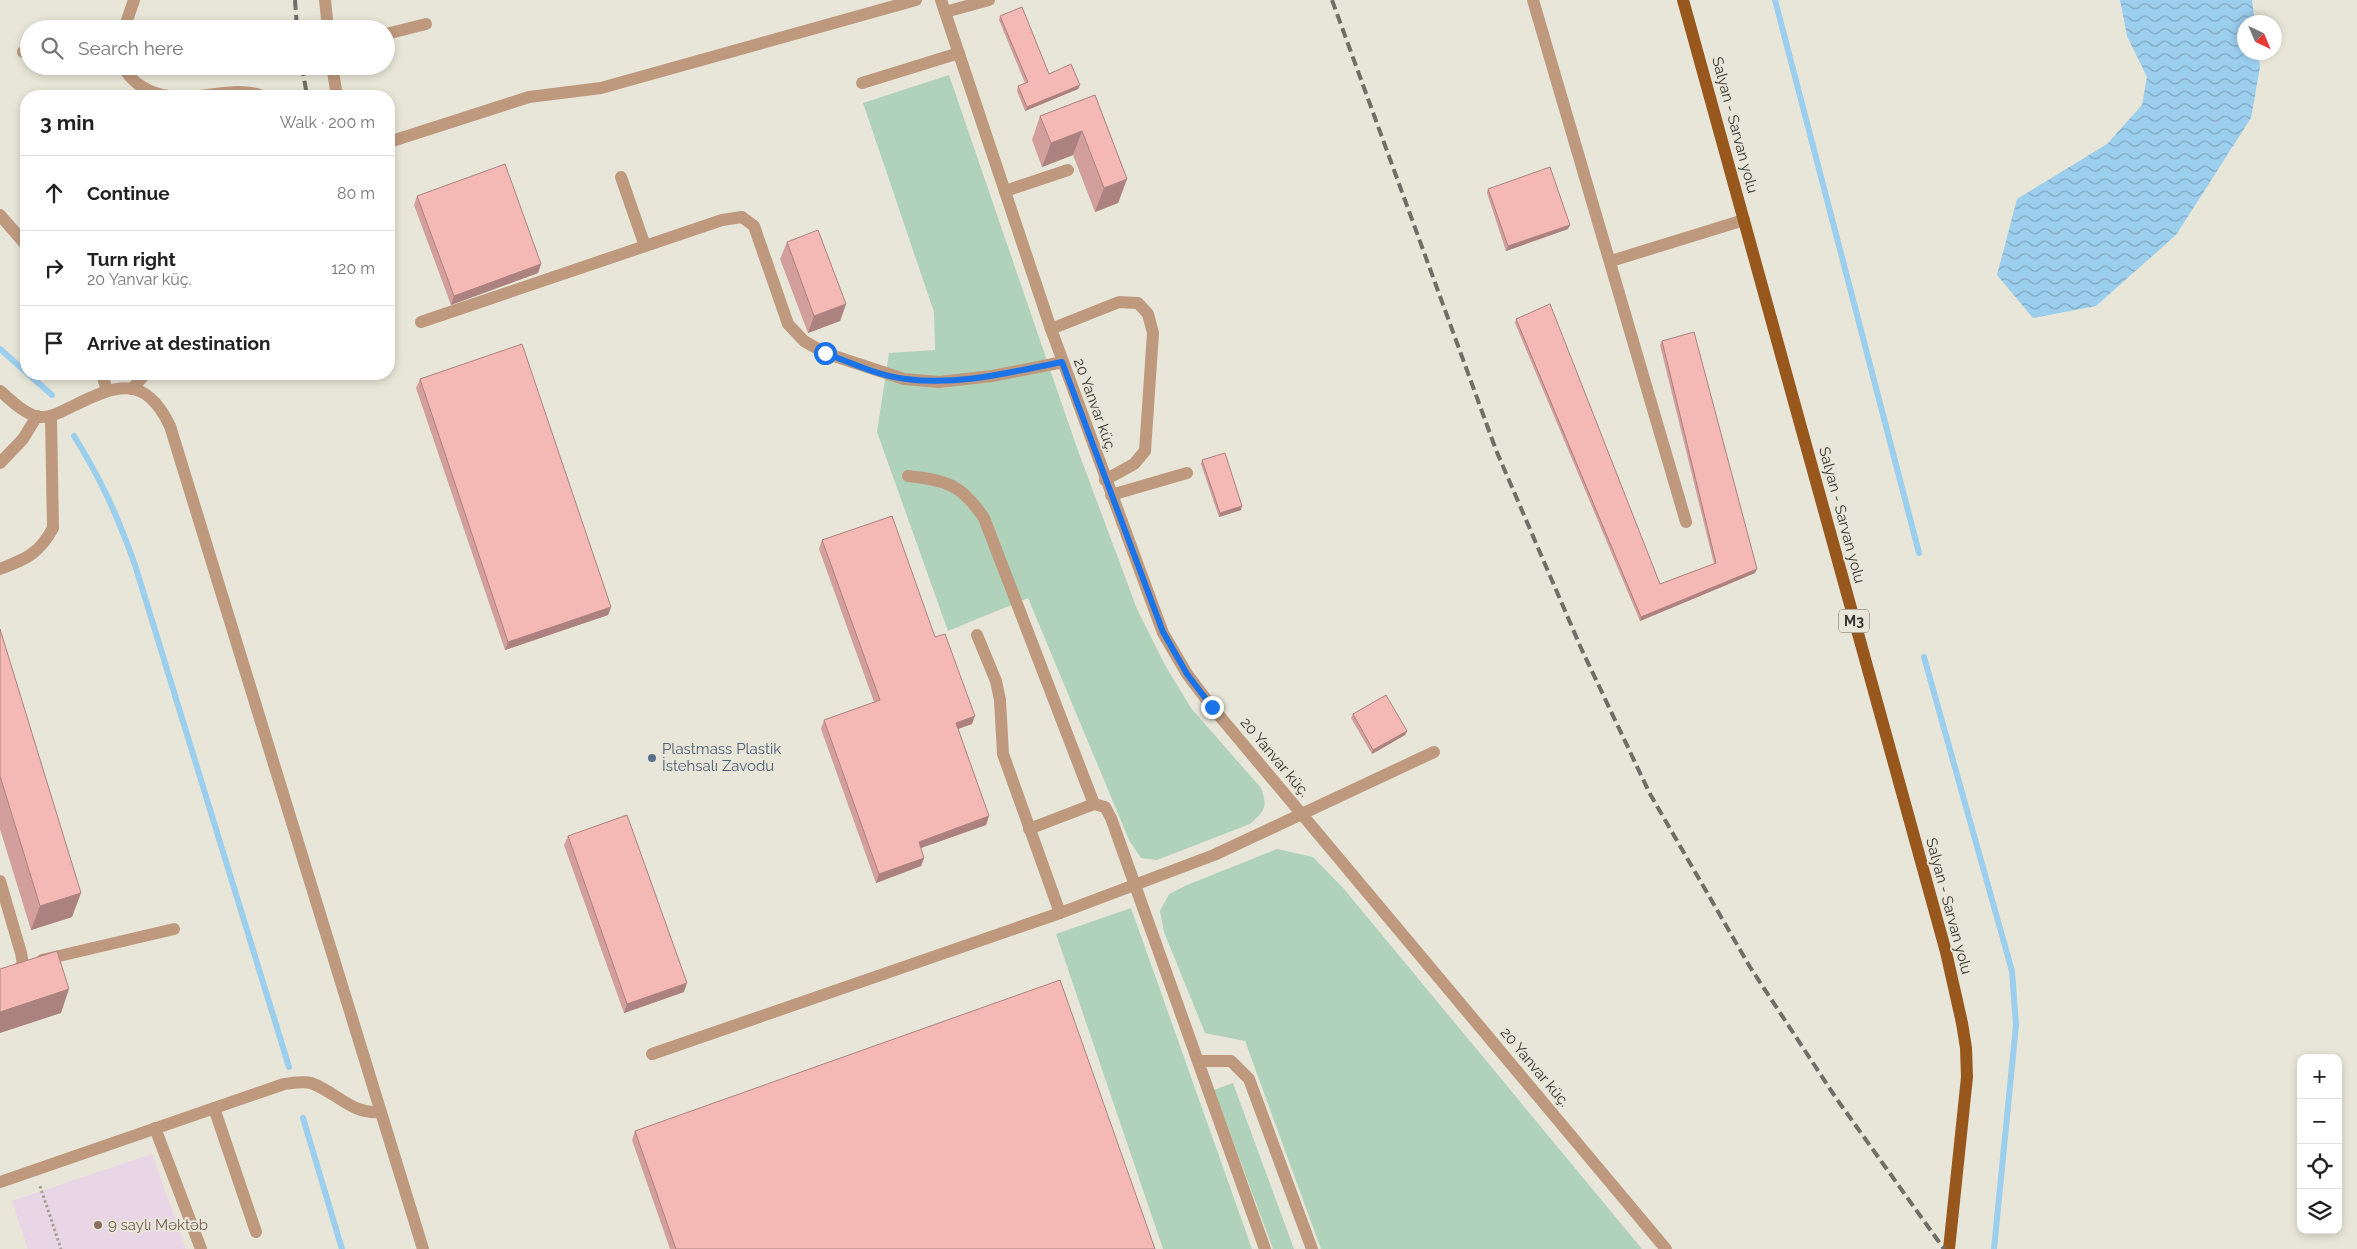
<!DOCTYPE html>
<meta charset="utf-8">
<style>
body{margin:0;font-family:Raleway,sans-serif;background:#f6f6f6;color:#222}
.controls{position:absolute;right:15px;bottom:15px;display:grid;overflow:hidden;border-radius:10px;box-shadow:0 2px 8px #0003}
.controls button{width:45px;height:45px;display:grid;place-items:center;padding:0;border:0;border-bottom:1px solid #e0e0e0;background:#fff;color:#222;font:25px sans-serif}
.compass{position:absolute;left:2237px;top:15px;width:45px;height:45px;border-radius:50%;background:#fff;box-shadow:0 2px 8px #0003;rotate:136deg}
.stop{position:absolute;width:15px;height:15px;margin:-11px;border:4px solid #1a73e8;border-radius:50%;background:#fff}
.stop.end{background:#1a73e8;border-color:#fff;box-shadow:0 1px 5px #0008}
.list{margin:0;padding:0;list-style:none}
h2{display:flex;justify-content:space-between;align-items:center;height:65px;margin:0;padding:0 20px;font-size:21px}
h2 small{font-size:16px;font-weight:400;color:#767676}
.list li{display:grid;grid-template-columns:32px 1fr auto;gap:15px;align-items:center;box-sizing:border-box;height:75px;padding:0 20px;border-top:1px solid #e0e0e0}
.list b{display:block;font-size:19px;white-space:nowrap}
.list p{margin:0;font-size:16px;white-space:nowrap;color:#767676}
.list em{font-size:16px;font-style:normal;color:#767676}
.icon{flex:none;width:28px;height:28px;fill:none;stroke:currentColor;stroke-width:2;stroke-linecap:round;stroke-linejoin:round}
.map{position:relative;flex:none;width:2357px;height:1249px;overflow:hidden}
.search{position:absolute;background:#fff;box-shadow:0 2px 8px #0003;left:20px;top:20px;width:375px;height:55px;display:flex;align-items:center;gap:12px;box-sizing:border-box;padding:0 18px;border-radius:28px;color:#767676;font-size:19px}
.panel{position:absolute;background:#fff;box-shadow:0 2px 8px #0003;left:20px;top:90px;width:375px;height:290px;border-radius:20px}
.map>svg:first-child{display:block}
.education{fill:#e8d5e5}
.green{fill:#b0d2bb}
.water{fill:url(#water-waves)}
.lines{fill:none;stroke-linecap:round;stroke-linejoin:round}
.stream{stroke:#9cceee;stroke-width:6}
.path{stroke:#a3a196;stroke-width:3;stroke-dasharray:2.5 2.5;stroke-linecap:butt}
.minor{stroke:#be997e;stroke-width:12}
.major{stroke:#97571d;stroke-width:12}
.rail{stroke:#706f66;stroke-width:4;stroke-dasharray:10 5;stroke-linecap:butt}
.wall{fill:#d29f9c}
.shaded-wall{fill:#ab827f}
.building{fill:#f4b9b5;stroke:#ab827f}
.route{stroke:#1a73e8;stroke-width:6}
.service-dot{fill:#5c6f8a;stroke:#e8e6d8;stroke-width:2}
.education-dot{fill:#8d6e63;stroke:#e8e6d8;stroke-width:2}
.labels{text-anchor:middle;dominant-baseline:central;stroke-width:4;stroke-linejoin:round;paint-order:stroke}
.shield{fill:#e8e6d8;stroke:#6b6a62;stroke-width:1}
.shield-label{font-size:14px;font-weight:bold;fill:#36352f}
.street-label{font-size:15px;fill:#36352f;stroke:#e8e6d8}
.service-label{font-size:15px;fill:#4e5e75;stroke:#e8e6d8;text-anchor:start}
.education-label{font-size:15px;fill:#785e54;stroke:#e8e6d8;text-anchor:start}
</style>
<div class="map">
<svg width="2357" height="1249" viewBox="0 0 2357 1249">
<defs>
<pattern id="water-waves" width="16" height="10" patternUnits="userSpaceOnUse" patternTransform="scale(1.25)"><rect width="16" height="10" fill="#9cceee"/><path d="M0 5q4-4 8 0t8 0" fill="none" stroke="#80a8c1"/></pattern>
</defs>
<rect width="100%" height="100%" fill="#e8e6d8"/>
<!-- education -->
<path class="education" d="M152,1154L186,1249H28L12,1201Z"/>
<!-- green -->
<g class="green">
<path d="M949,75L1077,448L1137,609L1165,665L1191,708L1261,788C1268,807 1265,811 1250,824L1157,860L1141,858L1129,840L1028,598L948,631L877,432L889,353L935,350L934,312L863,103Z"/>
<path d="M1277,849L1313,857L1344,889L1642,1249H1321L1245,1041L1205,1033L1164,932L1160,911L1169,894L1187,885Z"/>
<path d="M1131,908L1252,1249H1163L1056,934Z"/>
<path d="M1233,1083L1294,1249H1273L1214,1090Z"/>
</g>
<!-- water -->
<path class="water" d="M2120,0H2252L2255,22H2244V52L2258,53L2260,67L2251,118L2176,235L2096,306L2033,318L1997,275L2017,199L2107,144L2142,105L2147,77L2127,36Z"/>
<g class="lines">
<!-- stream -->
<g class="stream">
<path d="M1775,0L1919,553"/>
<path d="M0,349L26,372"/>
<path d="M28,374L52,395"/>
<path d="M74,436C101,479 118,517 135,565L289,1067"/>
<path d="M1924,657L2012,971L2016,1025L1994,1249"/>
<path d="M303,1118L342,1249"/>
</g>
<!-- path -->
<path class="path" d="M40,1186L61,1249"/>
<!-- minor -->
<g class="minor">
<path d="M325,0L328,29"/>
<path d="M941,0L1051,329L1163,633L1187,674L1212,707L1666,1249"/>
<path d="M1533,0L1686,522"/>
<path d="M945,12L989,0"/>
<path d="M124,29L134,0"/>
<path d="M386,34L426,24"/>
<path d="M23,52L29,55"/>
<path d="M53,66L70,69L89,66"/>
<path d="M123,66C131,83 150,94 169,96"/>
<path d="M332,66L337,96"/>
<path d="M862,83L959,53"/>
<path d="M200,96C219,94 243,88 262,96"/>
<path d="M389,142L529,97L601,88L916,0"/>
<path d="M621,177L645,246"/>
<path d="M1005,191L1068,170"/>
<path d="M0,215L26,245"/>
<path d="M1611,261L1744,220"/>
<path d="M421,322L722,220L742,217L754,226L788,324L804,341L825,353L904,379L939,382L992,376L1063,362"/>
<path d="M1051,329L1119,302L1138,303L1148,314L1153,333L1145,451L1134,464L1105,480"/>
<path d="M102,374L107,391"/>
<path d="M132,389L145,374"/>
<path d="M0,391C11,400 24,414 39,417C51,418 60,412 71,407C115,385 145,373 170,426L423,1249"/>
<path d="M0,463L23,439L37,416"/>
<path d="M908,476C947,480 962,485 984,518L1094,804"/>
<path d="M1111,495L1187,473"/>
<path d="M0,569C26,559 39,554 53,528L51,417"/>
<path d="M977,635L996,681L1000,700L1003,754L1060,913L1214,855L1434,752"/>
<path d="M1029,829L1094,804L1105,807L1111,818L1265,1249"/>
<path d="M0,881L21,953L23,964L16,972L0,977"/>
<path d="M42,960L174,929"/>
<path d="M652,1054L1060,913"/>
<path d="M1198,1061H1231L1249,1079L1312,1249"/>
<path d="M214,1108L256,1232"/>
<path d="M155,1128L201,1249"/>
<path d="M0,1182L284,1084C292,1083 304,1081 311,1083C338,1093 350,1114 380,1112"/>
</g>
<!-- major -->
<path class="major" d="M1683,0L1946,952L1962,1023L1966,1048L1967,1077L1949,1249"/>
<!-- rail -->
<g class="rail">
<path d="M295,0L297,29"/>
<path d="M1332,0L1496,450L1581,648L1650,794L1750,967L1836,1098L1944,1249"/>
<path d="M302,66L307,96"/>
</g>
</g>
<!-- wall -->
<g class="wall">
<path d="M1000,16L1049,74L1080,85L1078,89L1025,111L1017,91L1018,86L1025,83L999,20Z"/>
<path d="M1095,95L1127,179L1118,203L1095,212L1073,155L1042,167L1032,140L1040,116Z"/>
<path d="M1488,189L1570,225L1568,229L1506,251L1487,193Z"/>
<path d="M417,196L541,264L538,273L451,305L414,205Z"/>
<path d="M787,242L846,304L840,321L808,333L780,259Z"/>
<path d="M1516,319L1660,584L1714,564L1660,345L1662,341L1755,573L1640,621L1515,323Z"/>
<path d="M420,379L611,607L608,615L505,650L416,388Z"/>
<path d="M1202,460L1241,510L1219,517L1201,464Z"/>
<path d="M822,540L935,637L972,724L958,729L989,816L986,825L921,848L924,858L921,866L876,883L821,729L824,720L874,702L819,549Z"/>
<path d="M0,629L72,917L31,930L0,829Z"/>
<path d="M1353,714L1407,731L1405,735L1372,754L1351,718Z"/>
<path d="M568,836L684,992L624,1013L564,845Z"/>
<path d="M635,1131L1155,1249H670L632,1140Z"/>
</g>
<!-- shaded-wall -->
<g class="shaded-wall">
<path d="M1080,85L1078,89L1025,111L1027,107Z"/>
<path d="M1082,131L1073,155L1042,167L1051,143Z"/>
<path d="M1127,179L1118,203L1095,212L1104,188Z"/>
<path d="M1570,225L1568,229L1506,251L1508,246Z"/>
<path d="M541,264L538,273L451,305L454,296Z"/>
<path d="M846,304L840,321L808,333L814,316Z"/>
<path d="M1242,506L1241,510L1219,517L1220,513Z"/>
<path d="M1757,569L1755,573L1640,621L1641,617Z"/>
<path d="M611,607L608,615L505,650L508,642Z"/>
<path d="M975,716L972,724L952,731L956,723Z"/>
<path d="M1407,731L1405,735L1372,754L1373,750Z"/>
<path d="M989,816L986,825L915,850L919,842Z"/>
<path d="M924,858L921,866L876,883L879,874Z"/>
<path d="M81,893L72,917L31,930L40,906Z"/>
<path d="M687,983L684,992L624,1013L627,1004Z"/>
<path d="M69,989L61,1013L0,1033V1012Z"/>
</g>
<!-- building -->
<g class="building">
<path d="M1022,7L1049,74L1071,64L1080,85L1027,107L1018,86L1028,82L1000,16Z"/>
<path d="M1095,95L1127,179L1104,188L1082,131L1051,143L1040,116Z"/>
<path d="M505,164L541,264L454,296L417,196Z"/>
<path d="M1550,167L1570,225L1508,246L1488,189Z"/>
<path d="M818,230L846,304L814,316L787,242Z"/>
<path d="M1550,304L1660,584L1716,563L1662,341L1694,332L1757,569L1641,617L1516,319Z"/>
<path d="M522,344L611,607L508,642L420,379Z"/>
<path d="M1225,453L1242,506L1220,513L1202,460Z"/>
<path d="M892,516L935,637L945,634L975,716L956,723L989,816L919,842L924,858L879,874L824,720L880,700L822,540Z"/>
<path d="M0,629L81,893L40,906L0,776Z"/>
<path d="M1386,695L1407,731L1373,750L1353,714Z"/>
<path d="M627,815L687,983L627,1004L568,836Z"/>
<path d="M57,951L69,989L0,1012V969Z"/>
<path d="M1060,980L1155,1249H676L635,1131Z"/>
</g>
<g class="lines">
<!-- route -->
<path class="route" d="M825,353C851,363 879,376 906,379C959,386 1011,372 1062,362L1163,632L1187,674L1212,707"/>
</g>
<!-- markers -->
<circle class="service-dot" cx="652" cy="758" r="5"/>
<circle class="education-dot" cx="98" cy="1225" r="5"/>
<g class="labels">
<!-- shield labels -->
<rect class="shield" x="1839" y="609.5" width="30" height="23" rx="4"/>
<g class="shield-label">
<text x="1854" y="621">M3</text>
</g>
<!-- street labels -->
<g class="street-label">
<text transform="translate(1735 125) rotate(75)">Salyan - Sarvan yolu</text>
<text transform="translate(1095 405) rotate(70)">20 Yanvar küç.</text>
<text transform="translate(1842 515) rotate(75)">Salyan - Sarvan yolu</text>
<text transform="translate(1275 757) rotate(50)">20 Yanvar küç.</text>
<text transform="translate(1949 906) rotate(75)">Salyan - Sarvan yolu</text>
<text transform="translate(1535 1067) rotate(50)">20 Yanvar küç.</text>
</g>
<!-- service labels -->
<g class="service-label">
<text x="662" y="749">Plastmass Plastik<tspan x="662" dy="17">İstehsalı Zavodu</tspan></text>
</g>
<!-- education labels -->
<g class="education-label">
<text x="108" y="1225">9 saylı Məktəb</text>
</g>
</g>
</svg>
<div class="controls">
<button>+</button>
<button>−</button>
<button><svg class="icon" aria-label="locate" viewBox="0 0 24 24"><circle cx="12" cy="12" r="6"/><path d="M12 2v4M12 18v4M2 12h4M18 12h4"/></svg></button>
<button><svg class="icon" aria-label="layers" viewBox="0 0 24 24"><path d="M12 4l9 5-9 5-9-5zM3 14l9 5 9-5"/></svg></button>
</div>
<svg class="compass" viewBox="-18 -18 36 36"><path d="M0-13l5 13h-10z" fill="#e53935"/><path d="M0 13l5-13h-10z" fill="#767676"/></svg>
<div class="stop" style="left:825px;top:353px"></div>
<div class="stop end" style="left:1212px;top:707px"></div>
<div class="search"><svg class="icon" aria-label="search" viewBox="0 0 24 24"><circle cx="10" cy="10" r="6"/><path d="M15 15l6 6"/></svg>Search here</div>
<section class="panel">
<h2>3 min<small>Walk · 200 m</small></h2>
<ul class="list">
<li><svg class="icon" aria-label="ahead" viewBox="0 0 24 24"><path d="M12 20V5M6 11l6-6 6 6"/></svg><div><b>Continue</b></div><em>80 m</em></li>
<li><svg class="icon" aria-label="right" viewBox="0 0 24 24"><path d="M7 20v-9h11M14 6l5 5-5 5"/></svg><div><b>Turn right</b><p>20 Yanvar küç.</p></div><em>120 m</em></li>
<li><svg class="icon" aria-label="arrive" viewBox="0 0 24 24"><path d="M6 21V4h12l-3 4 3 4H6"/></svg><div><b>Arrive at destination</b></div></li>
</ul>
</section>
</div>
